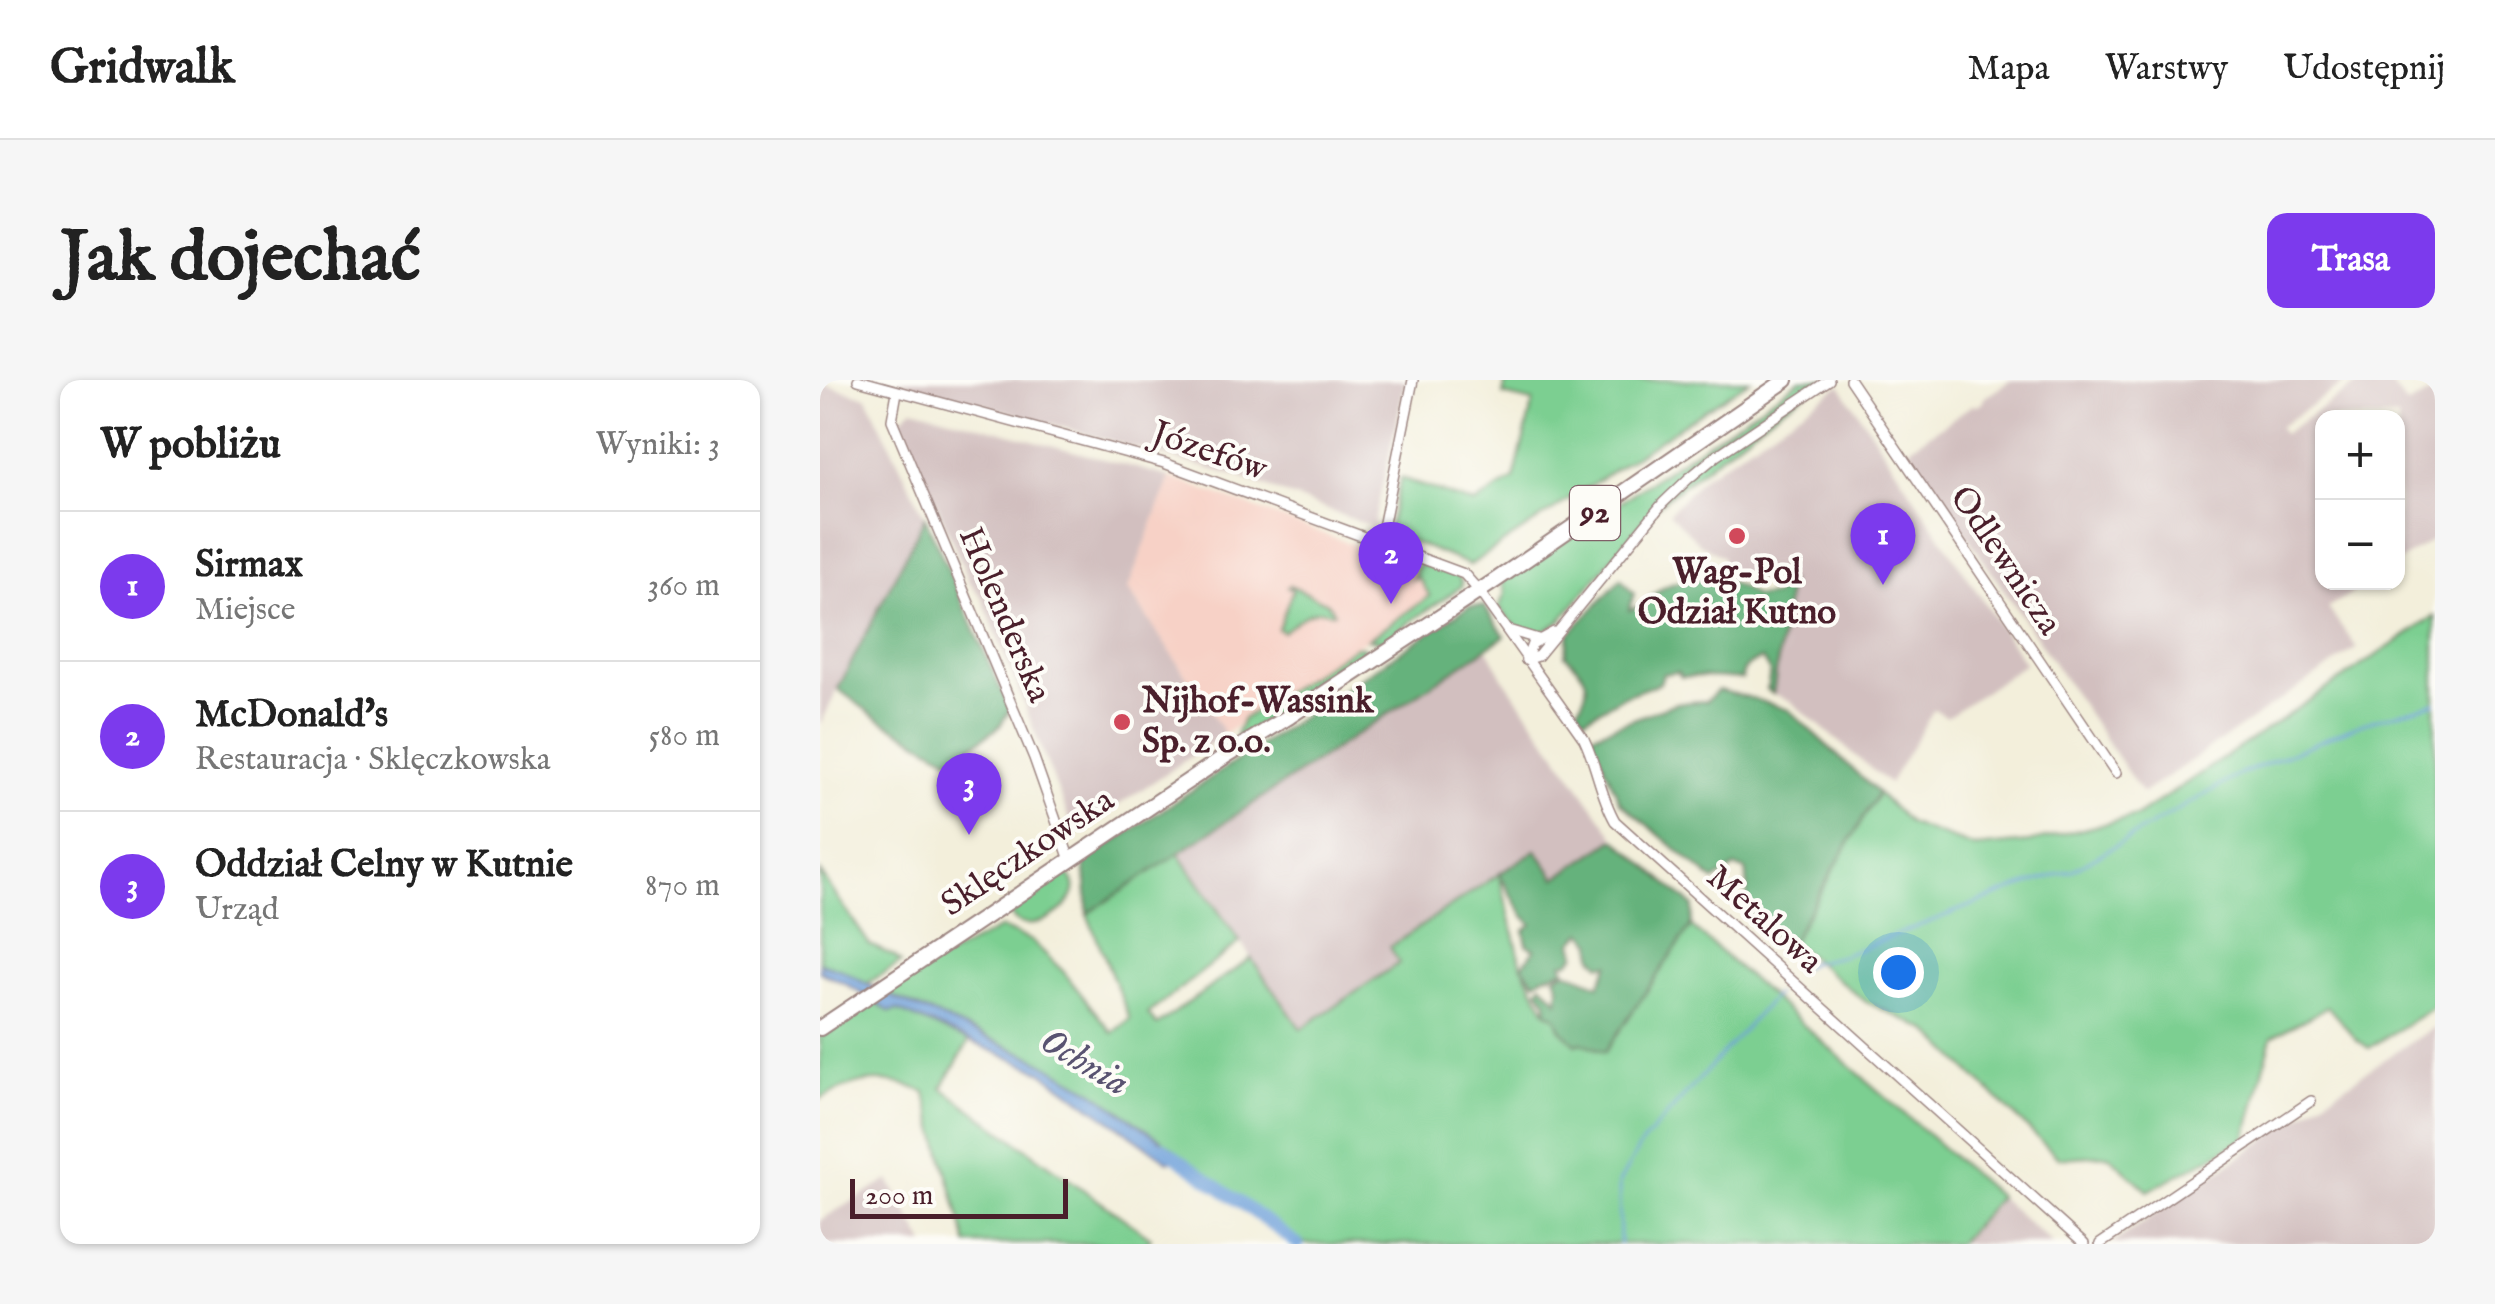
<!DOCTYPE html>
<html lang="pl">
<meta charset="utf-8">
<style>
body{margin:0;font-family:"IM FELL English",serif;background:#f6f6f6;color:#222}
.controls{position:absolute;right:30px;top:30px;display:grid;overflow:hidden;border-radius:20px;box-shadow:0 2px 8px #0004}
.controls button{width:90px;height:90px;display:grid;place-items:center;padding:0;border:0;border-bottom:2px solid #e0e0e0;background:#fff;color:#222;font:50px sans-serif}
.scale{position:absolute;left:30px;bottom:25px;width:218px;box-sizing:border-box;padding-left:10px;border:5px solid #4a1f2b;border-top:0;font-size:28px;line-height:35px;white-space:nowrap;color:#4a1f2b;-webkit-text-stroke:8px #fdfcf7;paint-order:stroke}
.you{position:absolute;left:1078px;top:592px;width:35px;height:35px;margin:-25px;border:8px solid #fff;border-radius:50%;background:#1a73e8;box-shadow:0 0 0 15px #1a73e833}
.badge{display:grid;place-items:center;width:65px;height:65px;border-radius:50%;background:#7c3aed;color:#fff;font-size:32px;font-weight:700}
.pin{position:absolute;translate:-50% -82px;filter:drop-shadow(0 2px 5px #0008)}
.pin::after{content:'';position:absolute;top:52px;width:35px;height:30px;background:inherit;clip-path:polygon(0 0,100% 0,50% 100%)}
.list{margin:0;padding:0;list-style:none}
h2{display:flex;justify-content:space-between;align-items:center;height:130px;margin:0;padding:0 40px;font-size:42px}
h2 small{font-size:32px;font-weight:400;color:#767676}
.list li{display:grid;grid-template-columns:65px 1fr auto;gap:30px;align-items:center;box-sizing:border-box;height:150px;padding:0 40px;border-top:2px solid #e0e0e0}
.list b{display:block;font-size:38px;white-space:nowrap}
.list p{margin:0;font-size:32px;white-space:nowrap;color:#767676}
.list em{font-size:32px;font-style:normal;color:#767676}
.map{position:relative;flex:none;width:1615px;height:864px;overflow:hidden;border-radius:20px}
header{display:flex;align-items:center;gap:60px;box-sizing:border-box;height:140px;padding:0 50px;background:#fff;border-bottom:2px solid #e0e0e0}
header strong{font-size:48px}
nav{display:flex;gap:55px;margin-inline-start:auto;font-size:35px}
.intro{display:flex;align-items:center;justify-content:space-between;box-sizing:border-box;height:240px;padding:0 60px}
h1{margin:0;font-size:70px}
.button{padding:25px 45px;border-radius:20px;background:#7c3aed;color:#fff;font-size:35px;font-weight:700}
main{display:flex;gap:60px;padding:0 60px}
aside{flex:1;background:#fff;border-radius:20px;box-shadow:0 2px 8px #0004}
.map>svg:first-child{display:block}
.built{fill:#f7d1c6}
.industrial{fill:#d2bfbf}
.green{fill:#7ccf91;stroke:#63775e;stroke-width:2.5}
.forest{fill:#65b27b;stroke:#586853;stroke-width:2.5}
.water{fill:#70a1da;stroke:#5d6082;stroke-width:2.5}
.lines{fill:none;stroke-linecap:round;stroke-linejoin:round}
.stream{stroke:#70a1da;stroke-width:2.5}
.river{stroke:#70a1da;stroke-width:12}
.street-casing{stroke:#9e8783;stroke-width:12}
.primary-casing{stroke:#9e8783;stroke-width:18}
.street{stroke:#fff;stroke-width:9}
.primary{stroke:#fff;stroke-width:14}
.poi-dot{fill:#d1495b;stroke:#fdfcf7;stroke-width:4}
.labels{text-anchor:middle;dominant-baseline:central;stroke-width:8;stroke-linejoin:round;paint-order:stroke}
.shield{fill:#fdfcf7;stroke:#806168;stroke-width:2.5}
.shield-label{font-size:32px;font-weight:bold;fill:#4a1f2b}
.street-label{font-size:35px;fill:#4a1f2b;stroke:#fdfcf7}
.poi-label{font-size:35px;font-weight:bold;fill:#4a1f2b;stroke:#fdfcf7}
.water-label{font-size:38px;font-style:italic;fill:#595371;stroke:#fdfcf7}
</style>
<header>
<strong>Gridwalk</strong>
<nav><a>Mapa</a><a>Warstwy</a><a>Udostępnij</a></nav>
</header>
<div class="intro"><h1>Jak dojechać</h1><a class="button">Trasa</a></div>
<main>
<aside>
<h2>W pobliżu<small>Wyniki: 3</small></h2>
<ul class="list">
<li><span class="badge">1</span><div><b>Sirmax</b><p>Miejsce</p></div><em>360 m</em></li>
<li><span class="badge">2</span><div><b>McDonald's</b><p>Restauracja · Sklęczkowska</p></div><em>580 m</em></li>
<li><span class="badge">3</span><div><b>Oddział Celny w Kutnie</b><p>Urząd</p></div><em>870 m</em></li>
</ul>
</aside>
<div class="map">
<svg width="1615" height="864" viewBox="0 0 1615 864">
<rect width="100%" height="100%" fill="#fdfcf7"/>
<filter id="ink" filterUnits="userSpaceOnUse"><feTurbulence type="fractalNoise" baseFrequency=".01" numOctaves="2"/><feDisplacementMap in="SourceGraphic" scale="20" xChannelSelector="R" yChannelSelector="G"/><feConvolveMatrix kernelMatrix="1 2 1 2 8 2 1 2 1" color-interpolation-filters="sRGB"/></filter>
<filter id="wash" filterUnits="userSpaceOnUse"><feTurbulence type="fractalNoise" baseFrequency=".0048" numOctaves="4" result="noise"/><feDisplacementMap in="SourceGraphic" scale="40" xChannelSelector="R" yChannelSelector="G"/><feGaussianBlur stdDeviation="2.25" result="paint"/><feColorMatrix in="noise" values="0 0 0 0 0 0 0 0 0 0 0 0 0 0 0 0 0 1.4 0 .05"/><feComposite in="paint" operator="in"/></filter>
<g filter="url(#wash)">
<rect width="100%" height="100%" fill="#f3efdb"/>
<!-- built -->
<path class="built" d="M350,97L629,200H634L405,354L308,209Z"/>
<!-- industrial -->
<g class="industrial">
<path d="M75,0H586L553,147L419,97Z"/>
<path d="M1191,0H1529L1459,47L1463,54L1543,0H1567L1587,25L1615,12V158L1578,182V38H1502V202L1547,203L1508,228L1537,268L1325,412H1321L1088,69L1152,25L1157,26L1163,23L1164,18Z"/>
<path d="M0,3L47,17L105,137L0,345Z"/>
<path d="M1020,5L1205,284L1127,337L1114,329L1069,404L970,321L953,314L969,203L902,199L903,177L880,164L849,133L883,97Z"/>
<path d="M93,28L350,97L308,209L405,354L255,454L162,218L150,203L84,48L80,39Z"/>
<path d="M663,269L669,271L684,299L797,460H793L735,499L715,470L571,567L580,582L481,650L359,473Z"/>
<path d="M1615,646V864H1291L1544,693Z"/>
<path d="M69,800L105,864H0V840Z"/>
<path d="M1179,817L1233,864H1138Z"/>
</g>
<!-- green -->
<g class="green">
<path d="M686,0H930L650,185L567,152L581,98L654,124L694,99L713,22L683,15Z"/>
<path d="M980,0H1005L949,37L834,128L741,240C713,263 699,254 679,227L685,213L682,202Z"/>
<path d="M600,184L638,195L642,203L641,207L565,259L558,261L548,259L610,216L598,197L593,199L597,186Z"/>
<path d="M470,205L508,223L514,232L512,233C494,225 477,240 463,252L458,249L473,209L468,207Z"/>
<path d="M1615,236V626L1549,668L1537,660L1508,627L1452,657L1426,758L1328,811L1288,775L1238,778L1107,650L1046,622L971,562L1058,413L1090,444L1155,467L1209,462L1317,436Z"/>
<path d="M535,267H543L545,274L420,357L416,355L423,339Z"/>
<path d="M358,473L420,562L328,634L337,645L431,578L481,649L579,583L570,567L679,494L702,586L726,631L736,637L741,650L761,662L785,672L871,546L1179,817L1138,864H485L274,712L214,678L64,613L113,583L181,548L212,561L243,591L292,653L310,639L267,534Z"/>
<path d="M0,492L50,565L74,576L81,583L46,604L0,583Z"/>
<path d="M246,493C274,513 226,548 204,544C195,542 195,540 190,534V531Z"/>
<path d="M54,621L70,632L77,630L149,661L122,708L331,858L327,864H147L105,712C64,695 39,698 0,719V657Z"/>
</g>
<!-- forest -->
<g class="forest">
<path d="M105,137L190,330L179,347L131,380L54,336L18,309Z"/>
<path d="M801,199L814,214L809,230C824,226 830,216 843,208C866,194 916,197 934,217L954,215L969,203L953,314L947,310L950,292L942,279C931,282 922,287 922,299L874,296L861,297L858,292L843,294L840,303L802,317L765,338L757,329C775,304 765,293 745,275L749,254Z"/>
<path d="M649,226H664L685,256L267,534V514L264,482Z"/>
<path d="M898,310L935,319L969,330L1058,413L971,562C953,552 934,546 928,524C925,515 929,503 926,490L915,487L894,501L800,422L771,355L856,323L886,321Z"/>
<path d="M793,460H797L873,526L871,546L785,672L761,662L756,664L741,650L736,637L726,631L727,622L718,609L722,604L738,621L739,606L735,596L746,591L779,605L789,584L781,585L773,577V562L763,552L753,562L756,574L749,582L742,583L745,589L725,596L715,602L702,586L715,569L707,565L704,551L712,544L703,535L679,494L716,470L736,498Z"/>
</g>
<!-- water -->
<path class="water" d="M0,583L19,589L64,613L214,678L274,712L355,770L349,782L220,691L77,630L70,632L26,604L0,592Z"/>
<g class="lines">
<!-- stream -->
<g class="stream">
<path d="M980,588L991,583L1022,576L1201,506L1253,490L1419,395L1543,343L1615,323"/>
<path d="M800,864L799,803L821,764L956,614"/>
</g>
<!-- river -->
<path class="river" d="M342,767L478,864"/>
</g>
</g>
<g filter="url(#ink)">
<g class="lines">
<!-- street casing -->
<g class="street-casing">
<g id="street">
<path d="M38,0L344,83L644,194L659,211L764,359C777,386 780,415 795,441L1264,864"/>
<path d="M1030,0L1296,393"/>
<path d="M77,12L72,40L214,378L250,480"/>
<path d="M560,162L593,0"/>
<path d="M688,250L718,259"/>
<path d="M706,280L718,276L843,123L868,99L896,76L1009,0"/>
<path d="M706,280L712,264L734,252"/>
<path d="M1280,864L1491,721"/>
</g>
</g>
<!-- primary casing -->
<g class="primary-casing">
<path id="primary" d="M0,648L407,375L470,336L676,200L966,0"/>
</g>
<!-- street -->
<use href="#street" class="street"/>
<!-- primary -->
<use href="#primary" class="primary"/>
</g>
</g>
<!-- markers -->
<g class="poi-dot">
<circle cx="917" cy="156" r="10"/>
<circle cx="302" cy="342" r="10"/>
</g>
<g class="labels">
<!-- shield labels -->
<rect class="shield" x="750" y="106" width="50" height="54" rx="8"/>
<g class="shield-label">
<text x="775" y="133">92</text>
</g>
<!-- street labels -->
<g class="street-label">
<text transform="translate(389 72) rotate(19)">Józefów</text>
<text transform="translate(1185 181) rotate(56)">Odlewnicza</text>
<text transform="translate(184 235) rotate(67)">Holenderska</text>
<text transform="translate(208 473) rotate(-34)">Sklęczkowska</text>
<text transform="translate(944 540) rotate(42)">Metalowa</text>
</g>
<!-- poi labels -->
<g class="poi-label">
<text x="917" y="193">Wag-Pol<tspan x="917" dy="40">Odział Kutno</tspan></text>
<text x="322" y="322" text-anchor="start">Nijhof-Wassink<tspan x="322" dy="40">Sp. z o.o.</tspan></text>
</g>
<!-- water labels -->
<g class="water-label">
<text transform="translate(264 683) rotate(31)">Ochnia</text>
</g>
</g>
</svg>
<div class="controls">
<button>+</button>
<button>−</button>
</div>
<div class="scale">200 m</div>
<div class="you"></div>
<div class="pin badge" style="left:1063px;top:205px">1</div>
<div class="pin badge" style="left:571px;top:224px">2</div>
<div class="pin badge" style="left:149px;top:455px">3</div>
</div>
</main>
